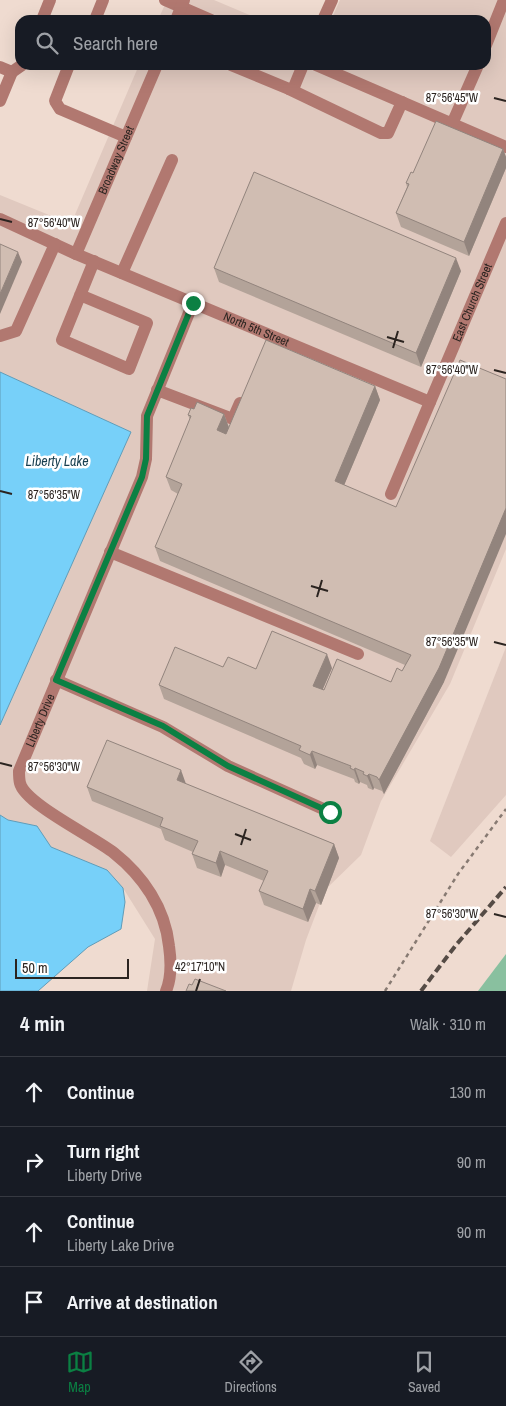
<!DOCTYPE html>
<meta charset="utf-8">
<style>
body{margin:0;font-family:"Archivo Narrow",sans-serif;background:#20242c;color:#f1f3f6}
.scale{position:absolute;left:15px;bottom:12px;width:114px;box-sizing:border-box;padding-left:5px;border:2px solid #2b2420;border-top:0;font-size:14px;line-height:18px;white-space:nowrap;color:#2b2420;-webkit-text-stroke:4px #fff;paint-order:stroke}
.stop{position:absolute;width:15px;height:15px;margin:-11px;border:4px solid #0b8043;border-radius:50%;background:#fff}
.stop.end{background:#0b8043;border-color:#fff;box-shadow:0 1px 5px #0008}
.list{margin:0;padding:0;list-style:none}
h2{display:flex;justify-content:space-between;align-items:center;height:65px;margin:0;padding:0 20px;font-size:21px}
h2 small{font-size:16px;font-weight:400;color:#9ea1a6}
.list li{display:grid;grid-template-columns:32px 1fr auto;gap:15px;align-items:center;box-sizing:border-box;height:70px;padding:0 20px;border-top:1px solid #363941}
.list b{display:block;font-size:19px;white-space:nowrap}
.list p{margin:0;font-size:16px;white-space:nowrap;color:#9ea1a6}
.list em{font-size:16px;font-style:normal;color:#9ea1a6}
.icon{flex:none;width:28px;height:28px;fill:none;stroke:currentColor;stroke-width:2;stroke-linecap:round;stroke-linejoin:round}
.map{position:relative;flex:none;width:506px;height:991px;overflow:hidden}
.search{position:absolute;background:#171b24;box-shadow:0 5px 20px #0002;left:15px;right:15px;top:15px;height:55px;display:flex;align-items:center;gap:12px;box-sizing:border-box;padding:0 18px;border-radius:15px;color:#9ea1a6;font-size:19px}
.sheet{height:345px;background:#171b24}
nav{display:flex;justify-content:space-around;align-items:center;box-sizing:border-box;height:70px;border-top:1px solid #363941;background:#171b24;font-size:14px;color:#9ea1a6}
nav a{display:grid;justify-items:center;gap:2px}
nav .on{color:#0b8043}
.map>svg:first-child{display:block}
.industrial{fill:#e0c9bf}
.green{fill:#89c09f}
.water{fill:#77d0f9;stroke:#609cb8}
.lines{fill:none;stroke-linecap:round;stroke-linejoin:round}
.path{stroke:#877a72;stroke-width:2.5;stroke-dasharray:4 4;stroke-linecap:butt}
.minor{stroke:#b17870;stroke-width:12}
.rail{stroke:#554b45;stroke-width:4;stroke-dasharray:8 4;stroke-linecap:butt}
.wall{fill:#b3a399}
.shaded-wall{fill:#92847d}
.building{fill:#d0bdb2;stroke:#92847d}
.route{stroke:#0b8043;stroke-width:6}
.ticks{fill:none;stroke:#2b2420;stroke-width:2}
.labels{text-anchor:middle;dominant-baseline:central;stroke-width:5;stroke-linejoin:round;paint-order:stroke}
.street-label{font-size:12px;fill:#2b2420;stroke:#fff}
.water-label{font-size:14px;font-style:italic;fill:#183f50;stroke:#fff}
.ticks-label{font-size:12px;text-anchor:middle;fill:#2b2420;stroke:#fff;stroke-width:5;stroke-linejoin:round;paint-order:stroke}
</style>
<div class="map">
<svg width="506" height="991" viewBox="0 0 506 991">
<rect width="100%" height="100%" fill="#efdbd0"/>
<!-- industrial -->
<g class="industrial">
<path d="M167,0H214L261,20H158Z"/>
<path d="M340,0H506V549L450,684L381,801L361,855L325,890L306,940L291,991H147L155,939L123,888L107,870L51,847L37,826L8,820L0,815V725L131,432L0,372V195L71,224L139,65H486V20H331Z"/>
<path d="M506,647V795L451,857L430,841Z"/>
</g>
<!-- green -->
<path class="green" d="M506,954V991H478Z"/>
<!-- water -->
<g class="water">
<path d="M0,372L131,432L0,725Z"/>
<path d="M0,815L8,820L37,826L51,847L107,870L123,888L125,902L121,929L88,947L38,991H0Z"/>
</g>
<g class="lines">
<!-- path -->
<path class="path" d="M385,991L458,874L506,809"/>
<!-- minor -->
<g class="minor">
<path d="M165,0L211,20"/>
<path d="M42,20L50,0"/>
<path d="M95,20L103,0"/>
<path d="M176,20L184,0"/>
<path d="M323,20L332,0"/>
<path d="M486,45L504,0"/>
<path d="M69,65L55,101L60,109L126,137"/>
<path d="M231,65L289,89L294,87L303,65"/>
<path d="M316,65L506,147"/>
<path d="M0,67L12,72L0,101"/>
<path d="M12,72L22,65"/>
<path d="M289,89L381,133H388L402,102"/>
<path d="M452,124L478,65"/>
<path id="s1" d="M0,219L76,254L430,402"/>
<path id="s2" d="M76,254L157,65"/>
<path d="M122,273L172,160"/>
<path d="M80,295L147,323L129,369L62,340L94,261"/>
<path d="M0,336L16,331L55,244"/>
<path d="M157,390L233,419L240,403"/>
<path id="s3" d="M391,494L506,223"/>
<path d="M110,552L358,654"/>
<path d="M56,680L163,727L228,766L330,812"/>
<path id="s4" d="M166,991C172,977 171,960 169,946C165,908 143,876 114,853C94,837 25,804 20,783C19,779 19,775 19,771L142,477L146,459L147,416L193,303"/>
</g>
<!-- rail -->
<path class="rail" d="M421,991L456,945L506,887"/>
</g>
<!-- wall -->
<g class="wall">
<path d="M503,149L506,157V168L469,256L401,227L396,213L407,187L406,183L413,173Z"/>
<path d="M214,268L461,271L421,367L219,282Z"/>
<path d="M375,386L380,400L344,485L444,682L384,794L382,791L374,788L373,790L368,788L367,785L360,782L359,784L355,782L354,779L317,765L315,769L304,764L301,758L164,699L159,685L223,667L256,669L332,668L323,689L324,690L391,682L402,671L405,665L160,561L155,547L178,494L171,490L166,477L190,420L188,415L194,409L224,414L229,427Z"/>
<path d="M186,784L334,844L339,858L321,905L316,903L308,922L264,905L259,891L264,881L225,865L221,877L197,868L192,854L193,852L165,840L161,829L92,801L87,787Z"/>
</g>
<!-- shaded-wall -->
<g class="shaded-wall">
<path d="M503,149L506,157V168L469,256L464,242Z"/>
<path d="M18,252L22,262L0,314V294Z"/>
<path d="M456,258L461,271L421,367L416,353Z"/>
<path d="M375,386L380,400L340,495L335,481Z"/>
<path d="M224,414L229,428L222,444L217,430Z"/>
<path d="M506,508V534L444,682L384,794L379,780Z"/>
<path d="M327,654L332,668L318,700L313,686Z"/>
<path d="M312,751L317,765L315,769L310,755Z"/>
<path d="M355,768L360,782L359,784L354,770Z"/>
<path d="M181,770L186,784L177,780Z"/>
<path d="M369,774L374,788L373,790L367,776Z"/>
<path d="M334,844L339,858L321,905L315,891Z"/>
<path d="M220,851L225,865L221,877L216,863Z"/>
<path d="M310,889L316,903L308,922L303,909Z"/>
</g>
<!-- building -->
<g class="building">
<path d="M436,121L503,149L464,242L396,213L409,184L406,183L411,172L413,173Z"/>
<path d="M254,172L456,258L416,353L214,268Z"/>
<path d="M0,244L18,252L0,294Z"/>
<path d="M266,340L375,386L335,481L396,507L460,360L506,379V508L439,668L379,780L377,777L369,774L367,776L363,774L364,772L355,768L354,770L350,768L351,766L312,751L310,755L299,750L301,746L159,685L175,647L223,667L228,657L256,669L272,631L327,654L313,686L324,690L337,659L391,682L397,668L402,671L411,655L155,547L182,484L166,477L191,416L188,415L191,408L194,409L197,402L224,414L217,430L226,434Z"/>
<path d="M107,740L181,770L177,780L334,844L315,891L310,889L303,909L259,891L268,871L220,851L216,863L192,854L198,841L160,826L163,818L87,787Z"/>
<path d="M195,979L226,991H186L189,984L192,985Z"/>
</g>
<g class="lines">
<!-- route -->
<path class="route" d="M193,303L147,416L146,459L142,477L56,680L163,726L228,766L330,812"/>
</g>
<!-- ticks -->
<path class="ticks" d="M494,98L506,101M0,219L12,222M387,337L404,342M393,348L398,331M494,370L506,373M0,491L12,494M311,586L328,591M317,597L322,580M494,642L506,645M0,763L12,766M235,834L251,840M241,845L246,829M494,914L506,917M196,991L200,979"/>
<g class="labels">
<!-- street labels -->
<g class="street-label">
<text stroke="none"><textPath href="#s2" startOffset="102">Broadway Street</textPath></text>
<text stroke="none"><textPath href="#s3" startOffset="208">East Church Street</textPath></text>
<text stroke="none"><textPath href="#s1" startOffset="279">North 5th Street</textPath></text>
<text stroke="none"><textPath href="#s4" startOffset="342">Liberty Drive</textPath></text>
</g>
<!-- water labels -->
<g class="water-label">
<text x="57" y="461">Liberty Lake</text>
</g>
</g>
<g class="ticks-label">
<text x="452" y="102">87°56'45"W</text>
<text x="54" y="227">87°56'40"W</text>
<text x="452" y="374">87°56'40"W</text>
<text x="54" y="499">87°56'35"W</text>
<text x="452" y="646">87°56'35"W</text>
<text x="54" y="771">87°56'30"W</text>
<text x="452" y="918">87°56'30"W</text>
<text x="200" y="971">42°17'10"N</text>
</g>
</svg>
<div class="scale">50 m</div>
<div class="stop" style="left:330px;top:812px"></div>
<div class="stop end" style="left:193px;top:303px"></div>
<div class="search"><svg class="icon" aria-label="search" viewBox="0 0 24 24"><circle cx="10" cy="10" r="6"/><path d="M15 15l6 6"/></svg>Search here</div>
</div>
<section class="sheet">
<h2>4 min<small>Walk · 310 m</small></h2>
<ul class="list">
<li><svg class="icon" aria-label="ahead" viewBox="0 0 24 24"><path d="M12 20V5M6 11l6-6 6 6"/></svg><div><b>Continue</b></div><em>130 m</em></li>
<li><svg class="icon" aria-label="right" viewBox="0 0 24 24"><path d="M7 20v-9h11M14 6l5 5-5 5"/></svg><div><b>Turn right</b><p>Liberty Drive</p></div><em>90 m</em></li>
<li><svg class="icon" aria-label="ahead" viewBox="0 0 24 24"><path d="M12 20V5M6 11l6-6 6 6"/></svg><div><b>Continue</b><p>Liberty Lake Drive</p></div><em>90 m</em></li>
<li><svg class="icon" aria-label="arrive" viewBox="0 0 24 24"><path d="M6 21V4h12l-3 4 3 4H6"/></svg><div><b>Arrive at destination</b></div></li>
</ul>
</section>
<nav>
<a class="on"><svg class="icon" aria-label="map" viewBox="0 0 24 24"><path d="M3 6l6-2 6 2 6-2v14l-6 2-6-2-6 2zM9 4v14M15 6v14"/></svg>Map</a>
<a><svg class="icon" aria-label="directions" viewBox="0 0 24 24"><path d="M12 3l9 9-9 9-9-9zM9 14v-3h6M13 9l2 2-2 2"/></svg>Directions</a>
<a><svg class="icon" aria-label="saved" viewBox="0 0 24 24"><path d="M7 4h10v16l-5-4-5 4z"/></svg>Saved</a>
</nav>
